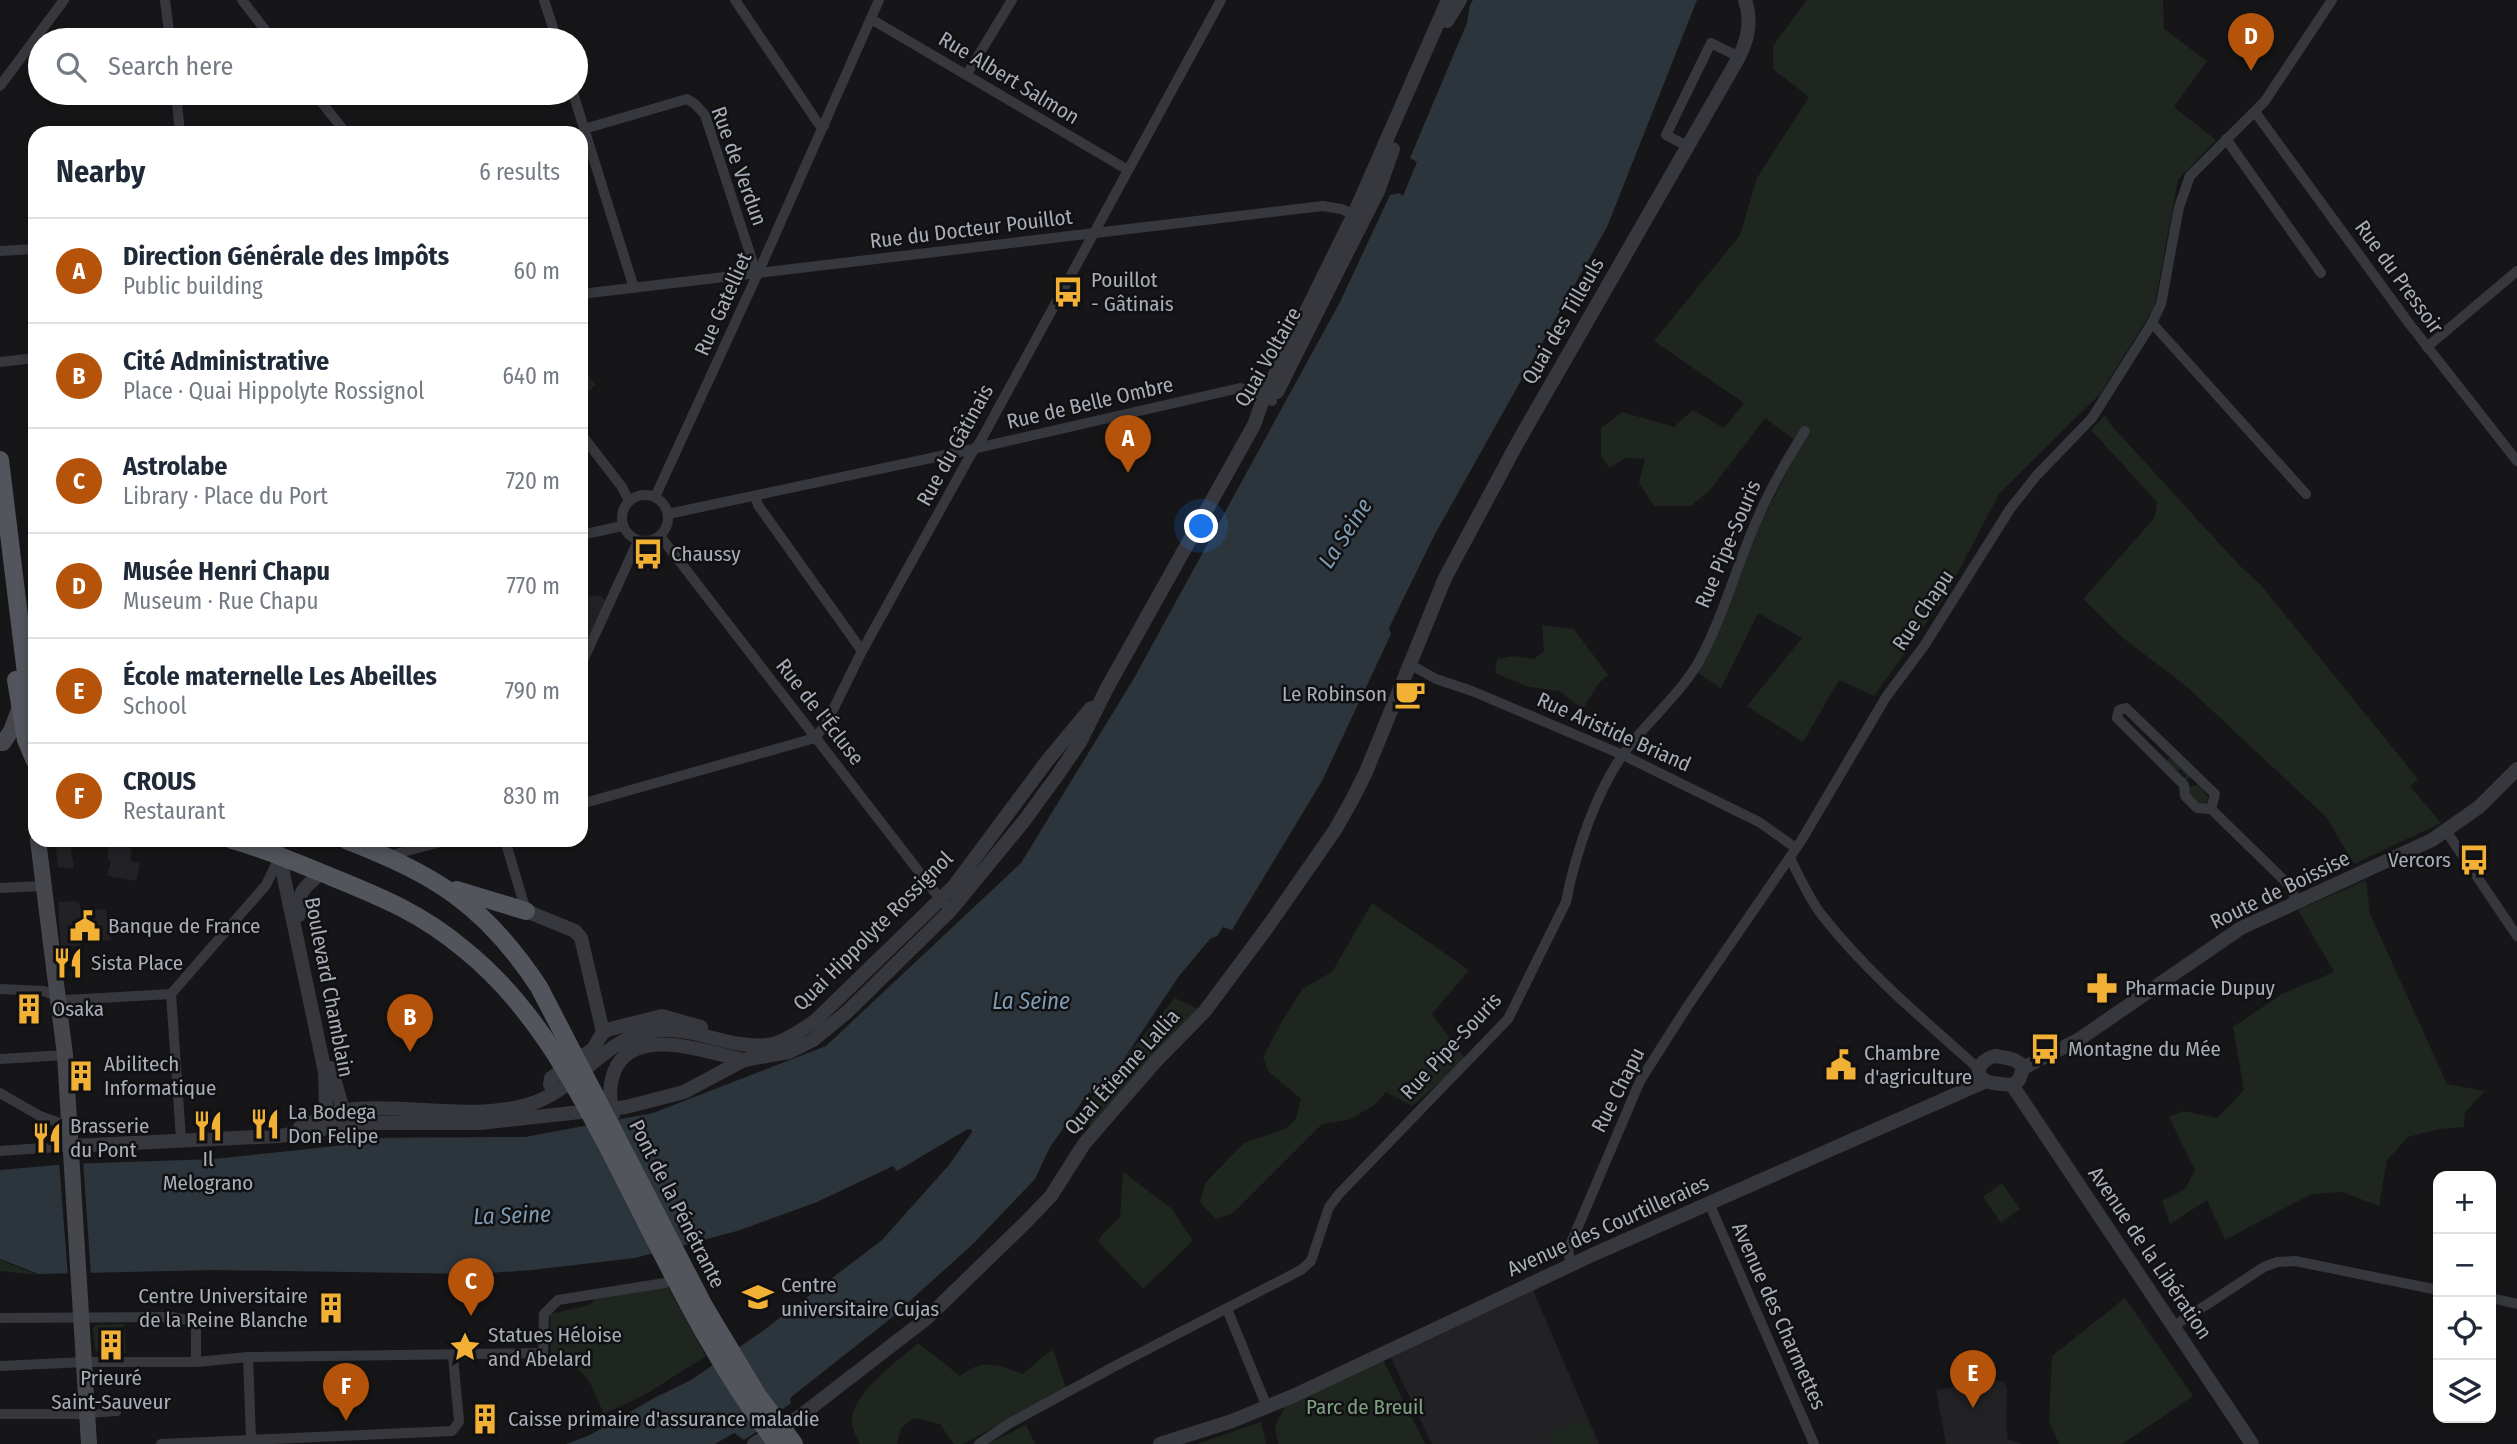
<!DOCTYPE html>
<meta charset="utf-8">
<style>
body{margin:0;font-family:"Fira Sans Condensed",sans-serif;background:#f2f2f3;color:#1f2937}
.controls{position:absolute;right:21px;bottom:21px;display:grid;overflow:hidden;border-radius:14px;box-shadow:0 4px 10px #0003}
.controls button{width:63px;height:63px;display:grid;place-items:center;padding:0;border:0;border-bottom:2px solid #e0e1e3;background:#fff;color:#1f2937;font:35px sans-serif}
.you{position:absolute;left:1202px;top:527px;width:24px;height:24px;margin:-18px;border:5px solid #fff;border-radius:50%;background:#1a73e8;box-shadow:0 0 0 10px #1a73e833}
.badge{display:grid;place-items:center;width:46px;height:46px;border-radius:50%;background:#b45309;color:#fff;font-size:23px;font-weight:700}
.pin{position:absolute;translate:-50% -58px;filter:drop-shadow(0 2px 4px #0008)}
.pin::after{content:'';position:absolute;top:37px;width:24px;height:21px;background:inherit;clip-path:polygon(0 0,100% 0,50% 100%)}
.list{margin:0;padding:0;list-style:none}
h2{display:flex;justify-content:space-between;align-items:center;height:91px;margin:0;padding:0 28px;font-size:30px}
h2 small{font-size:23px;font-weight:400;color:#747a83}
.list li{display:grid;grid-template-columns:46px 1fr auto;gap:21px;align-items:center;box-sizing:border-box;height:105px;padding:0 28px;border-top:2px solid #e0e1e3}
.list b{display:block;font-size:26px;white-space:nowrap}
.list p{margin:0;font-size:23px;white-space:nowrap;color:#747a83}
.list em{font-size:23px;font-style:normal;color:#747a83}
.icon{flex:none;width:38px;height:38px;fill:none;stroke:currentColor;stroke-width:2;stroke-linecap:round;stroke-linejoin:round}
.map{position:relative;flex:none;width:2517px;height:1444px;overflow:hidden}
.search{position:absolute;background:#fff;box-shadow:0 4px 10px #0003;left:28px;top:28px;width:560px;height:77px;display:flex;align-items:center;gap:18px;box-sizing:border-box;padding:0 24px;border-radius:38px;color:#747a83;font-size:26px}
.panel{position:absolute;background:#fff;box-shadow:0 4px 10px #0003;left:28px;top:126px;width:560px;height:721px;border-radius:21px}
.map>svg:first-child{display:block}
.built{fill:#222225}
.green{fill:#1e261f}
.water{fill:#2c353c}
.pier{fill:#161618}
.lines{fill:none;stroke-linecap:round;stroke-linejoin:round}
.pedestrian{stroke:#37383d;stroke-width:8}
.minor{stroke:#37383d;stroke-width:10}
.tertiary{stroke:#37383d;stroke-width:14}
.secondary{stroke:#45474d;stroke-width:16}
.primary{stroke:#53555c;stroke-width:18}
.labels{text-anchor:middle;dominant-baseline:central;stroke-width:5;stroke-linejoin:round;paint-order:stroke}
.street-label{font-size:21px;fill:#a8adb8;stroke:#111113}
.poi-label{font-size:21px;fill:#a8adb8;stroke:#111113;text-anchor:start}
.park-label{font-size:21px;fill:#7fa381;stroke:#111113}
.water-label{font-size:23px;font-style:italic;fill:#7f9bb3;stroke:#111113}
</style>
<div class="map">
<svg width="2517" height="1444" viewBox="0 0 2517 1444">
<rect width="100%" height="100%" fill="#161618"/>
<!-- built -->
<g class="built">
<path d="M581,595L602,596L605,601L583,648H581Z"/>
<path d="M110,840H130L128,848L132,849L130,861L140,863L136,881L107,876L111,861L107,859L109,853H107Z"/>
<path d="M55,841L70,843L74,869L58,867Z"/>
<path d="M73,901L79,902L80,907L106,910L111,940L81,944L80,946L61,947L58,902Z"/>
<path d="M1533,1290L1599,1444H1432L1390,1356Z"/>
<path d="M1997,1380L2004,1382L2007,1390L2006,1425L2008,1439L2023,1444H1946L1936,1390Z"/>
</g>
<!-- green -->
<g class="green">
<path d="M1807,0H2163L2164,29L2207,61L2174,107L2216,140L2178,180L2154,308L2100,394L1999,494L1946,595L1874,696L1839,680L1803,742L1747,706L1802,638L1758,613L1721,688L1698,673L1762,520L1801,445L1765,418L1711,489L1691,506H1654L1639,483L1645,459L1626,458L1609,468L1601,456V428L1622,412L1674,427L1693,410L1724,428L1744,403L1654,341L1740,235L1757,178L1809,97L1773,69V46Z"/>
<path d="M581,352L588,375L596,385L581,397Z"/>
<path d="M2105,415L2111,425L2239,565L2260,584L2418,779L2410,786L2441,823L2354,864L2326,817L2186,686L2123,638L2083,599L2155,517L2157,502L2091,430Z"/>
<path d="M1542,625L1574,629L1608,675L1599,683L1583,709L1559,691L1529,687L1495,673L1497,659L1514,656L1534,659L1544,651Z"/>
<path d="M2168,758H2171L2191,778L2186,779L2189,786L2198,785L2208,796L2207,803L2202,804L2190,797L2180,777H2186V774H2183L2182,770L2174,771L2166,763Z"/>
<path d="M2366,880L2370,914L2447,1084L2485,1091L2465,1112L2464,1127L2439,1129L2408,1137L2387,1160L2379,1206L2342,1192L2311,1194L2225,1240L2207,1200L2170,1224L2162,1201L2185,1189L2195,1170L2169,1117L2183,1111L2217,1118L2244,1090L2233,1027L2282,994L2334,972L2298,910Z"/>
<path d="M1372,903L1469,970L1432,1014L1466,1060L1412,1106L1386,1092L1373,1106L1348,1120L1322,1124L1233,1213L1216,1219L1200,1202L1205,1183L1244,1143L1285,1129L1296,1119L1301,1099L1268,1071L1263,1057L1282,1021L1302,989L1332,972Z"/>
<path d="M1175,998L1198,1009L1091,1131L1084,1106Z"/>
<path d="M1123,1172L1172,1209L1193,1241L1143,1289L1099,1242L1101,1236L1120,1217Z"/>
<path d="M2002,1183L2020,1209L2001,1223L1983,1197Z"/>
<path d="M0,1260L37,1275L0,1271Z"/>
<path d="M668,1287L706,1356L646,1394L604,1414C591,1385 587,1363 551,1362L550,1314L589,1305L596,1299Z"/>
<path d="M2125,1298L2193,1396L2122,1444H2059L2049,1421L2052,1356Z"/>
<path d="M124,1324L126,1353L95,1351L93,1328L96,1325Z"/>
<path d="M918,1343L960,1376C984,1357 997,1365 1023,1374L1044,1356L1053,1350L1066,1388L963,1444H954L940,1424L914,1418L901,1428L897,1444H860C857,1438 852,1429 852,1423C849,1395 899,1360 918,1343Z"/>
<path d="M1382,1358L1425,1444H1278L1275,1427L1285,1406Z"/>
<path d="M1586,1420L1596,1444H1554L1549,1433Z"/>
<path d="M1261,1422L1266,1444H1197Z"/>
<path d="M1026,1425L1035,1444H988Z"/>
</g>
<!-- water -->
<path class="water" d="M1473,0H1697L1607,227L1435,534L1389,628L1391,634L1322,781L1232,930L1223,927L1217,936L1210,939L1179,976L1100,1095L1089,1092L1050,1147L1035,1179L973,1244L890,1319L790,1398L791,1403L777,1413L770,1423L744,1440L734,1433L715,1444H566L590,1435L654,1398L691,1380L760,1333L882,1240L949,1165L972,1132L971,1129L966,1130L897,1171L893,1166L817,1202L737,1231L635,1258L532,1270L474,1274L214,1270L38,1274L0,1259V1170L68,1164L214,1159L345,1145L349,1138L525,1137L653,1113L826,1046L1021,863L1133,680L1340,302L1390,195L1399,193L1403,196L1417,162L1410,158L1467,23L1470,5Z"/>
<!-- pier -->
<path class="pier" d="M83,1160L91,1276L68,1277L59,1161Z"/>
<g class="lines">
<!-- pedestrian -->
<path class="pedestrian" d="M87,1414L117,1412"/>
<!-- minor -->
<g class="minor">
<path d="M165,0L170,40"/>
<path d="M242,0L273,40"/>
<path d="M544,0L557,40"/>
<path d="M735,0L818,123L824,126"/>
<path d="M871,19L1128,170"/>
<path d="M967,74L1012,0"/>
<path d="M0,86L64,0"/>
<path d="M176,93L180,133"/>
<path d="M314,93L346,133"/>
<path d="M573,93L634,288"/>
<path d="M2255,112L2408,322L2517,461"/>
<path d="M584,129L687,99L695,104L705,115L754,266L758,273"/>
<path d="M2226,139L2321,273"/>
<path d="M1687,146L1666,135L1711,43L1739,57"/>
<path d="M0,251L35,249"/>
<path d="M581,294L1323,206L1341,209L1361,217"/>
<path d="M2152,323L2306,494"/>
<path d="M2427,347L2517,271"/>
<path d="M0,362L35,358"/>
<path d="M581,434L622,487L629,501"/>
<circle cx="645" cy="518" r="23"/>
<path d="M755,496L758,505L862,651"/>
<path d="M655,497L758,273L879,0"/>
<path d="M668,514L964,451L1240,388L1253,392L1272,401"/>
<path d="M581,535L622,526"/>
<path d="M660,536L944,904"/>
<path d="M581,665L638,541"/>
<path d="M1411,665L1436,679L1472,691L1623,755L1759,822L1796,848"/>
<path d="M2126,708L2215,794L2211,809L2197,808L2185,796L2184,785L2117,718L2119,710Z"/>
<path d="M815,738L826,724L862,651L970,456L981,440L1221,0"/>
<path d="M581,804L815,738"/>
<path d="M2211,809L2289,885L2297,902"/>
<path d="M2446,831L2517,936"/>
<path d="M505,840L526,911"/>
<path d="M388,856L448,840"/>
<path d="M1790,858C1799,876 1809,898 1821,914C1868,974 1923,1019 1979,1069"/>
<path d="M0,888L43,886"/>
<path d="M0,989L44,991L66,1000L171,994"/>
<path d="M171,994L266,885L280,856"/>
<path d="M171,994L181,1139"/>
<path d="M0,1059L65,1055"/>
<path d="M0,1093L40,1116L71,1127"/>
<path d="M0,1151L72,1146"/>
<path d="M1709,1203L1814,1444"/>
<path d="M1571,1265L1568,1250L1640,1081L1687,1007L1801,841L1886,697L1924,646L2010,509L2037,475L2092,418L2152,323L2161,304L2179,207L2190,176L2265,101L2332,0"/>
<path d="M2491,1298L2517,1304"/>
<path d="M1227,1309L1267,1407"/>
<path d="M0,1318L173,1317L196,1322V1362"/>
<path d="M2174,1326L2264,1267L2277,1262L2295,1261L2438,1290"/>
<path d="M248,1357L251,1440"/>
<path d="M0,1366L85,1362H196L248,1357L543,1353L544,1314L558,1300L665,1283"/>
<path d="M0,1414H87"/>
<path d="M161,1444L452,1431L459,1422L453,1356"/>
<path d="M979,1444L1010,1423L1117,1365L1301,1270L1311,1261L1329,1207L1339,1194L1508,1019L1566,902C1575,854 1597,788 1627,749C1649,720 1679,695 1698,663C1724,616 1737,563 1759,515C1772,485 1788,458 1805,431"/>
</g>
<!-- tertiary -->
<g class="tertiary">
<path d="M1447,21L1460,0"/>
<path d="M1277,392L1379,189L1393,149"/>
<path d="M276,840L325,1072L326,1109L331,1122"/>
<path d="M526,911L575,931L581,938L603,1032"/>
<path d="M299,915C298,890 304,888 321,873"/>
<path d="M1995,1056C2006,1058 2018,1058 2023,1068L2019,1080L2012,1085C2004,1084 1990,1084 1984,1080C1971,1070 1985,1058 1995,1056Z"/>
<path d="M331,1068L341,1103L340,1120"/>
<path d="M2023,1068L2078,1040L2241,928L2432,840L2479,807L2517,769"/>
<path d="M2012,1085L2252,1444"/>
<path d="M554,1092L550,1084L551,1078L593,1049L603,1032L610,1029L662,1016L701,1027"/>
<path d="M613,1115C609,1101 609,1086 614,1072C633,1023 708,1053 744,1060"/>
<path d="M300,1127C318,1120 336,1111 355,1109C413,1104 474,1121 530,1104C577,1090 602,1039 652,1031C693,1024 732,1052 773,1044C788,1040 801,1030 815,1021L954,886L1047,761L1091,708"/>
<path d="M72,1146L279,1136L358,1123H480L626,1107L684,1092L744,1060L789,1052L813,1040L847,1012L950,911L1024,821L1059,773L1080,742L1107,688L1254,425L1264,397L1354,214L1448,0"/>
<path d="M754,1444L799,1417L927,1318L1025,1223L1051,1196L1084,1144L1156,1061L1205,1011L1269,925L1335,830L1352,800L1366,772L1445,578L1519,440L1739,57C1748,39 1752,19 1745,0"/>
<path d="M1160,1444L1232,1421L1293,1396L1592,1255L1986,1081"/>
</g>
<!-- secondary -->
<g class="secondary">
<path d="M3,743L11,731L20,707"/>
<path d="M38,840L65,1055L89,1444"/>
</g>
<!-- primary -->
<g class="primary">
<path d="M0,460L28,690L35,711"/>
<path d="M16,680L26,740L35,761"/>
<path d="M232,840C263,848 292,861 322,873C376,895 419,911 465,950C534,1006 574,1082 614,1159C664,1256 710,1358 777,1444"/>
<path d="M346,840C436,875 485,905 539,987L704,1306L758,1396L794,1444"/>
<path d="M457,890L526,911"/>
</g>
</g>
<!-- icons -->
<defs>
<g id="bus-bare" transform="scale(2.415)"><path d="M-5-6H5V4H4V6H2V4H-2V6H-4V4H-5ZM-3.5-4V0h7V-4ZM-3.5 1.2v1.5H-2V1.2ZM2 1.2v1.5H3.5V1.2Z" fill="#f2b134" stroke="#111113" stroke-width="2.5" paint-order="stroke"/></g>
<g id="cafe-bare" transform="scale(2.415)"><path d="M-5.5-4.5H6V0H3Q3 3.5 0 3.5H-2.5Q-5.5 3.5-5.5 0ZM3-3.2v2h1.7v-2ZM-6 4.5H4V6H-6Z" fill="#f2b134" stroke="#111113" stroke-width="2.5" paint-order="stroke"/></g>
<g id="civic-bare" transform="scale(2.415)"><path d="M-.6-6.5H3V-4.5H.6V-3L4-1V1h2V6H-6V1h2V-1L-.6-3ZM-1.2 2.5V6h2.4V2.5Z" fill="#f2b134" stroke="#111113" stroke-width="2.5" paint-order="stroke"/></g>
<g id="restaurant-bare" transform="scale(2.415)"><path d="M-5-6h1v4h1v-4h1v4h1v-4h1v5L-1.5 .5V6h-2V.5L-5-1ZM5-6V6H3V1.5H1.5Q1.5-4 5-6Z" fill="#f2b134" stroke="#111113" stroke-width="2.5" paint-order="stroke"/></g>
<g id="pharmacy-bare" transform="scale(2.415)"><path d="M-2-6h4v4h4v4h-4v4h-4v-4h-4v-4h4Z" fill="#f2b134" stroke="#111113" stroke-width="2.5" paint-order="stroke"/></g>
<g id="building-bare" transform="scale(2.415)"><path d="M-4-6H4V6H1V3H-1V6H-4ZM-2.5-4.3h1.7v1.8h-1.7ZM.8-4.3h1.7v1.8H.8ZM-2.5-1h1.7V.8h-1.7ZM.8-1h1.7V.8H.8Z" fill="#f2b134" stroke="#111113" stroke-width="2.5" paint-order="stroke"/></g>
<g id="university-bare" transform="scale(2.415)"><path d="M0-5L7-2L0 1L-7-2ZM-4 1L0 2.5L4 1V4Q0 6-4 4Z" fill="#f2b134" stroke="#111113" stroke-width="2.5" paint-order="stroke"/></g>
<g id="sight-bare" transform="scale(2.415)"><path d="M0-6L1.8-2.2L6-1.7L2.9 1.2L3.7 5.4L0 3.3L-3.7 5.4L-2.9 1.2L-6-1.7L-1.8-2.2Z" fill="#f2b134" stroke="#111113" stroke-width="2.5" paint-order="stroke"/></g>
</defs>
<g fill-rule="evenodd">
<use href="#bus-bare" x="1068" y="292"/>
<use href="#bus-bare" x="648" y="554"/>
<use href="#cafe-bare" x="1410" y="694"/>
<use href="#bus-bare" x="2474" y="860"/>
<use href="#civic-bare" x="85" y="926"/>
<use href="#restaurant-bare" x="68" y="963"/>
<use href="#pharmacy-bare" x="2102" y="988"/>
<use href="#building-bare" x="29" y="1009"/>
<use href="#bus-bare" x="2045" y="1049"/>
<use href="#civic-bare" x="1841" y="1065"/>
<use href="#building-bare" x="81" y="1076"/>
<use href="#restaurant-bare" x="265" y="1124"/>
<use href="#restaurant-bare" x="208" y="1126"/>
<use href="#restaurant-bare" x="47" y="1138"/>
<use href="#university-bare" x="758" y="1297"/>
<use href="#building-bare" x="331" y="1308"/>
<use href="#building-bare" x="111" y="1345"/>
<use href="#sight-bare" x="465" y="1347"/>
<use href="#building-bare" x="485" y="1419"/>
</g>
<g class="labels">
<!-- street labels -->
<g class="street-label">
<text transform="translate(1009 78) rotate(31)">Rue Albert Salmon</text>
<text transform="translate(739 166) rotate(70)">Rue de Verdun</text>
<text transform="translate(971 229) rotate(-7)">Rue du Docteur Pouillot</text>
<text transform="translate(2399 277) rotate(54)">Rue du Pressoir</text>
<text transform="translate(723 304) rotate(-66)">Rue Gatelliet</text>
<text transform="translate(1563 321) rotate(-60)">Quai des Tilleuls</text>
<text transform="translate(1268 357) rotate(-60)">Quai Voltaire</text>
<text transform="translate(1090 403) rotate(-13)">Rue de Belle Ombre</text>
<text transform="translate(955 445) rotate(-61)">Rue du Gâtinais</text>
<text transform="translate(1728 544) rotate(-67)">Rue Pipe-Souris</text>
<text transform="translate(1923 610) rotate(-56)">Rue Chapu</text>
<text transform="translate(820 712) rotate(52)">Rue de l'Écluse</text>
<text transform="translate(1614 732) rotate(24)">Rue Aristide Briand</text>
<text transform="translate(2280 890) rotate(-26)">Route de Boissise</text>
<text transform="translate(873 931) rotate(-45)">Quai Hippolyte Rossignol</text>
<text transform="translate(329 987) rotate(79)">Boulevard Chamblain</text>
<text transform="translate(1451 1046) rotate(-47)">Rue Pipe-Souris</text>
<text transform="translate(1122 1072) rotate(-48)">Quai Étienne Lallia</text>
<text transform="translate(1618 1090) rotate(-63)">Rue Chapu</text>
<text transform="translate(677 1204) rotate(63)">Pont de la Pénétrante</text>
<text transform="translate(1608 1226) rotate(-24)">Avenue des Courtilleraies</text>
<text transform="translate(2150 1253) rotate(56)">Avenue de la Libération</text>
<text transform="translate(1779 1316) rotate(66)">Avenue des Charmettes</text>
</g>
<!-- poi labels -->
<g class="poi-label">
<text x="1091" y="280">Pouillot<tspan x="1091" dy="24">- Gâtinais</tspan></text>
<text x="671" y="554">Chaussy</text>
<text x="1387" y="694" text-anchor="end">Le Robinson</text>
<text x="2451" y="860" text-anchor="end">Vercors</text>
<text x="108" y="926">Banque de France</text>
<text x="91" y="963">Sista Place</text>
<text x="2125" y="988">Pharmacie Dupuy</text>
<text x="52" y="1009">Osaka</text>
<text x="2068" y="1049">Montagne du Mée</text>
<text x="1864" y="1053">Chambre<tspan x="1864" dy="24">d'agriculture</tspan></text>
<text x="104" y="1064">Abilitech<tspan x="104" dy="24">Informatique</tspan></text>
<text x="288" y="1112">La Bodega<tspan x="288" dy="24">Don Felipe</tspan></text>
<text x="70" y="1126">Brasserie<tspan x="70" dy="24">du Pont</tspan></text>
<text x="208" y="1159" text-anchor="middle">Il<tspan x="208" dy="24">Melograno</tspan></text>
<text x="781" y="1285">Centre<tspan x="781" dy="24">universitaire Cujas</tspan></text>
<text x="308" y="1296" text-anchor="end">Centre Universitaire<tspan x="308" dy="24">de la Reine Blanche</tspan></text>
<text x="488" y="1335">Statues Héloise<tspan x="488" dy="24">and Abelard</tspan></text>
<text x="111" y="1378" text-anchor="middle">Prieuré<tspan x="111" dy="24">Saint-Sauveur</tspan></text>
<text x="508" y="1419">Caisse primaire d'assurance maladie</text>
</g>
<!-- park labels -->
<g class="park-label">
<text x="1365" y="1407">Parc de Breuil</text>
</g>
<!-- water labels -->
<g class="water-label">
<text transform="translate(1345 533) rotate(-57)">La Seine</text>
<text x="1031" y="1001">La Seine</text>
<text transform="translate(512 1215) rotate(-2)">La Seine</text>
</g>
</g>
</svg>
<div class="controls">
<button>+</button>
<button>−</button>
<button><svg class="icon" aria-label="locate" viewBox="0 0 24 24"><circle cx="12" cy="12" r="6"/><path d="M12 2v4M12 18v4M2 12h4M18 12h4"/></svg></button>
<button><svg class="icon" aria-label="layers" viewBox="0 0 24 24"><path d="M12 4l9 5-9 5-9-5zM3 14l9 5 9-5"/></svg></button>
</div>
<div class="you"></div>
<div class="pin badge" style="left:1128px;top:473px">A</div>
<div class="pin badge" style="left:410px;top:1052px">B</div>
<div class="pin badge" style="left:471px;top:1316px">C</div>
<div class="pin badge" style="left:2251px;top:71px">D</div>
<div class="pin badge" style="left:1973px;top:1408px">E</div>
<div class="pin badge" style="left:346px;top:1421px">F</div>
<div class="search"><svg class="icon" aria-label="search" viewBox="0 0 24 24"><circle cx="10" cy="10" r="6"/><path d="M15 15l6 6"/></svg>Search here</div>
<section class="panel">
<h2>Nearby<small>6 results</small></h2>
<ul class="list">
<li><span class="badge">A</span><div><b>Direction Générale des Impôts</b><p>Public building</p></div><em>60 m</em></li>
<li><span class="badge">B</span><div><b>Cité Administrative</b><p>Place · Quai Hippolyte Rossignol</p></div><em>640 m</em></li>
<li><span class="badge">C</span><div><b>Astrolabe</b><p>Library · Place du Port</p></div><em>720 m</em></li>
<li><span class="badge">D</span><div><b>Musée Henri Chapu</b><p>Museum · Rue Chapu</p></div><em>770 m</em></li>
<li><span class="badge">E</span><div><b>École maternelle Les Abeilles</b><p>School</p></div><em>790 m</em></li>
<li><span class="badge">F</span><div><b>CROUS</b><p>Restaurant</p></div><em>830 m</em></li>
</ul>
</section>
</div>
